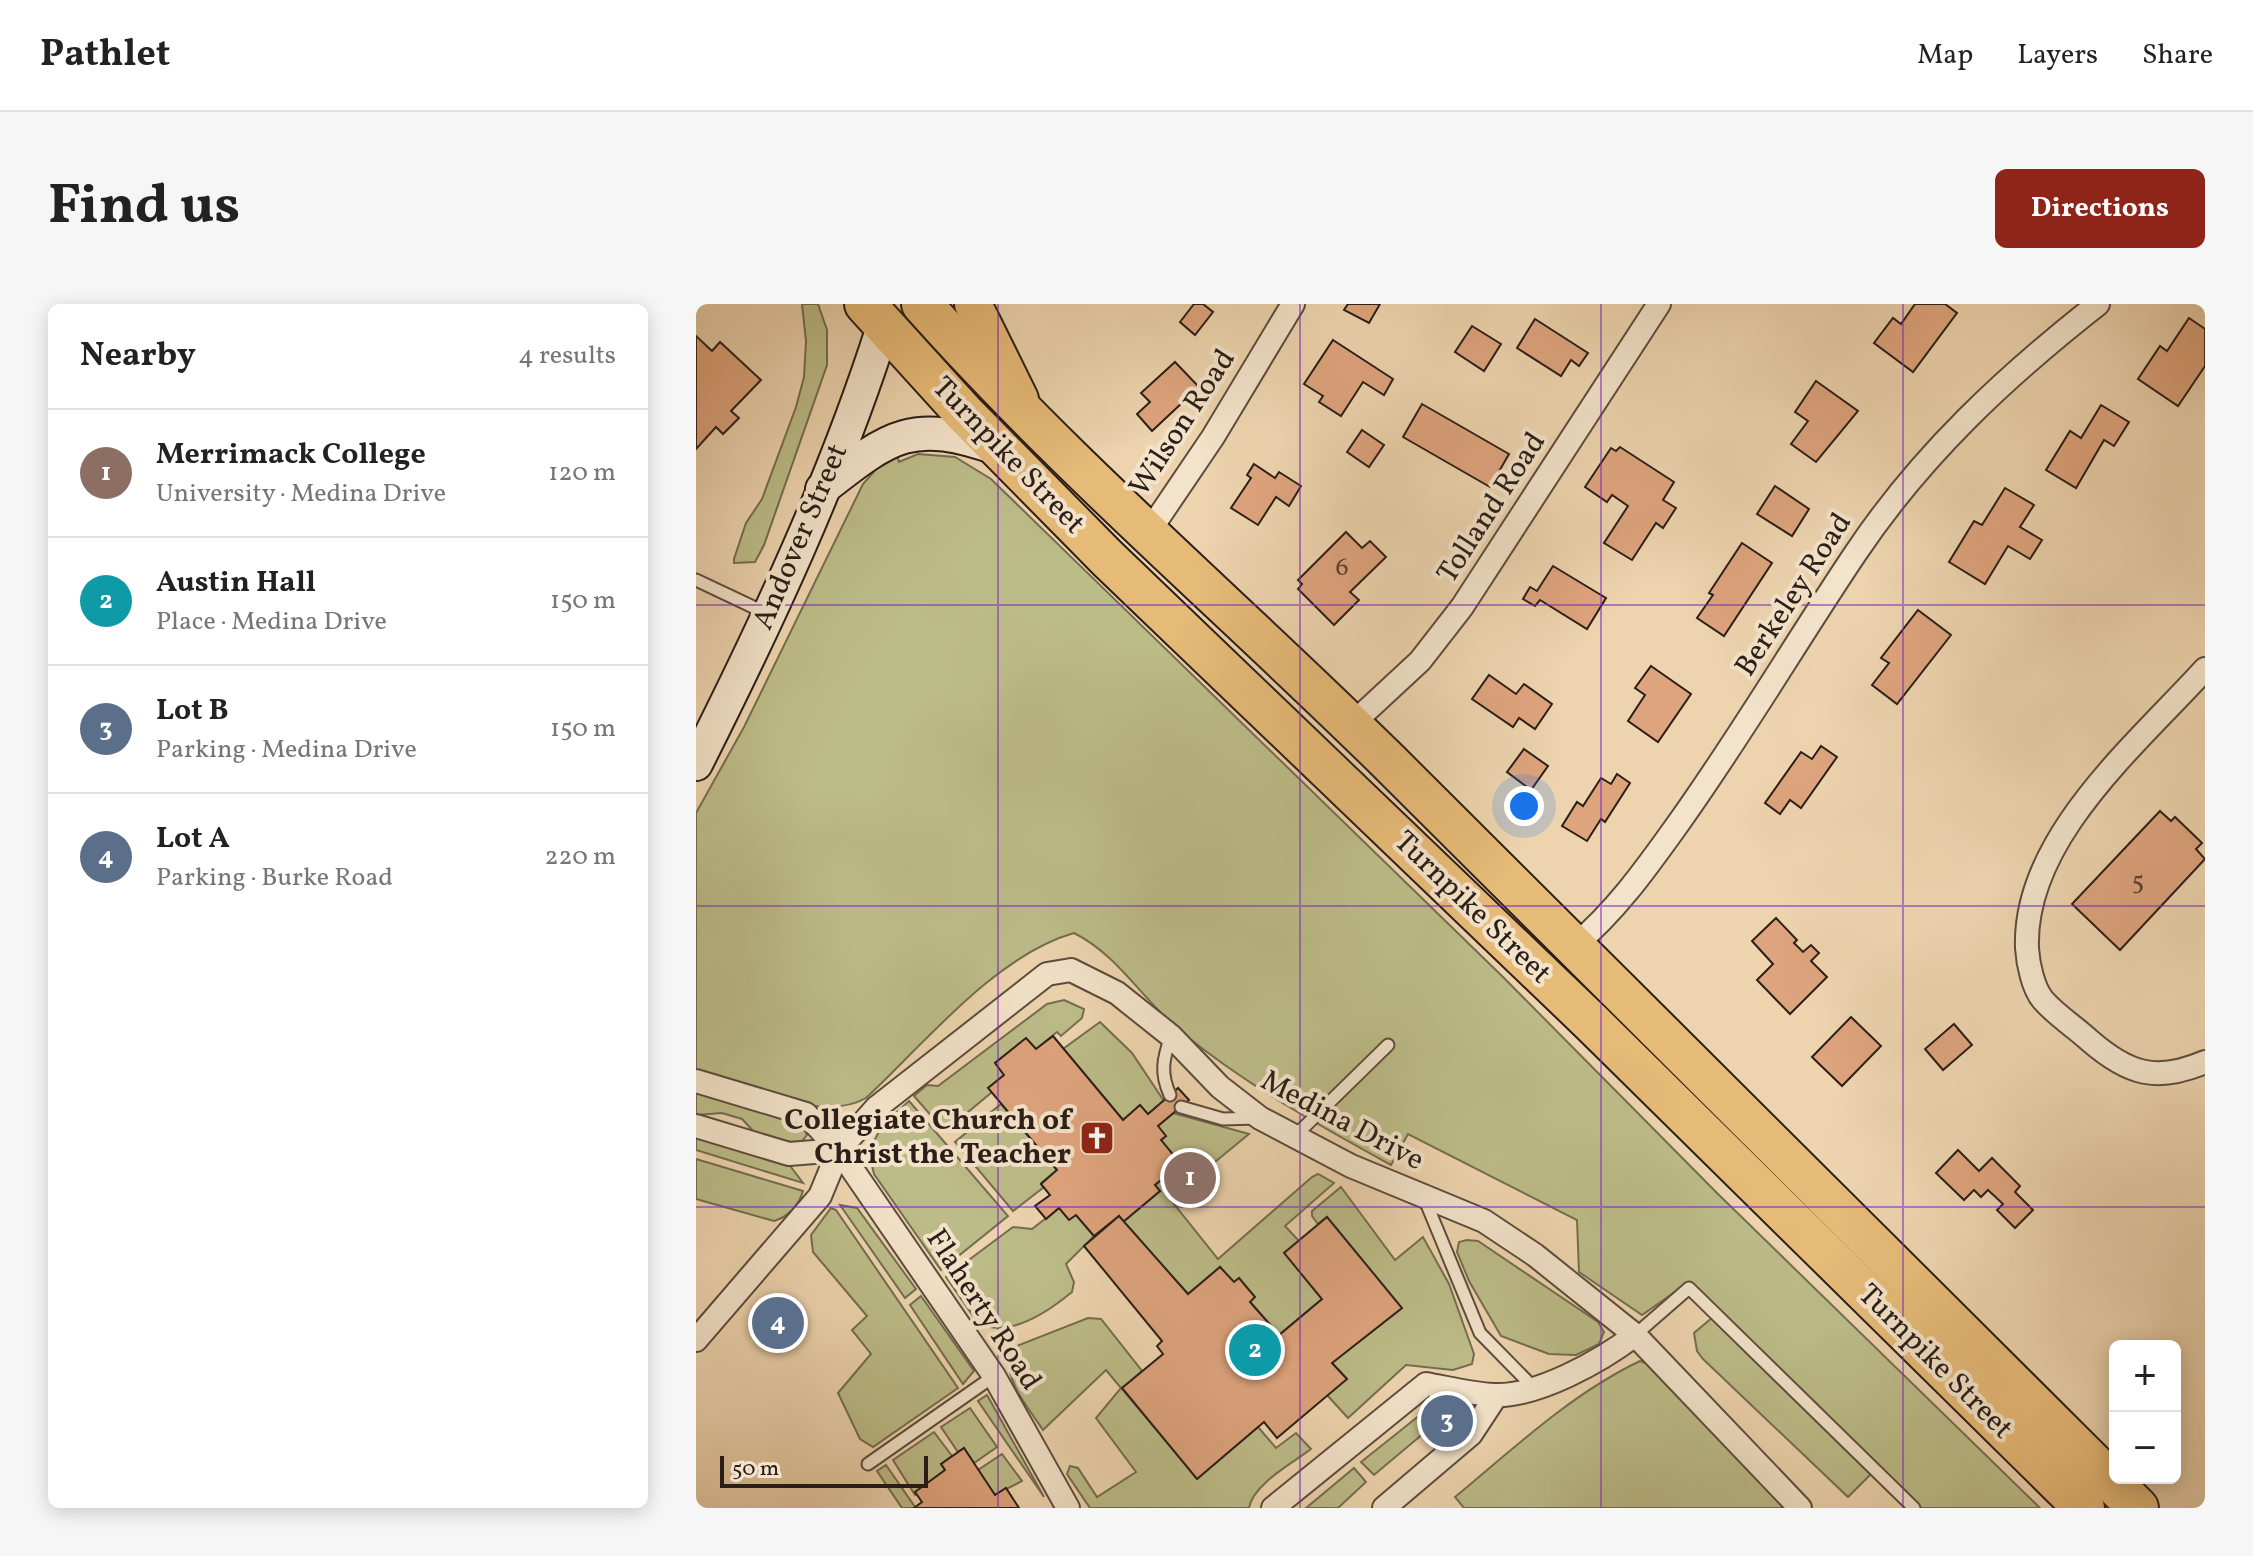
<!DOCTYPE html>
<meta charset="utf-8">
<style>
body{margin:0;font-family:Vollkorn,serif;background:#f6f6f6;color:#222}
.controls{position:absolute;right:24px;bottom:24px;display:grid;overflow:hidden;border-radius:12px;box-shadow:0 4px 20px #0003}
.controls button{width:72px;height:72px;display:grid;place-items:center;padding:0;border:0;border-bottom:2px solid #e0e0e0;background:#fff;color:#222;font:40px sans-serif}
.scale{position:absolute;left:24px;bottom:20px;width:208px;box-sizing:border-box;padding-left:8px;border:4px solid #2b1e18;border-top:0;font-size:22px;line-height:28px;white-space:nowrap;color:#2b1e18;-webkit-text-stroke:6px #f3e3ca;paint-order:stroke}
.you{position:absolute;left:828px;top:502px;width:28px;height:28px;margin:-20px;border:6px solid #fff;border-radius:50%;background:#1a73e8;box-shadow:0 0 0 12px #1a73e833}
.badge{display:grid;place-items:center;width:52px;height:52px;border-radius:50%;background:#8f2418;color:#fff;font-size:26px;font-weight:700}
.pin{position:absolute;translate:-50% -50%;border:4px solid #fff;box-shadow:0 2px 8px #0006}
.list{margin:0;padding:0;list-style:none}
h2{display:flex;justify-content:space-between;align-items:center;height:104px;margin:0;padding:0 32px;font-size:34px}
h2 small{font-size:26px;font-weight:400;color:#767676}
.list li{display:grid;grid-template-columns:52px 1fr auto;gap:24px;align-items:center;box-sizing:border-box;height:128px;padding:0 32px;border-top:2px solid #e0e0e0}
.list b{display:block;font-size:30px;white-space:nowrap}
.list p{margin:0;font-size:26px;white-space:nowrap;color:#767676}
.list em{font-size:26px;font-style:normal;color:#767676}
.map{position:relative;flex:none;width:1509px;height:1204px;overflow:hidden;border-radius:12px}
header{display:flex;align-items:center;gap:48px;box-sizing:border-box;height:112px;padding:0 40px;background:#fff;border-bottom:2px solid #e0e0e0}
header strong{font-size:38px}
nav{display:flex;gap:44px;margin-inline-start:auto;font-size:28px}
.intro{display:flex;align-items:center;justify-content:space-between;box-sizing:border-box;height:192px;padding:0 48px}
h1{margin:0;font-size:56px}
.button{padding:20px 36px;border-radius:12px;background:#8f2418;color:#fff;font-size:28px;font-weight:700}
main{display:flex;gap:48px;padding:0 48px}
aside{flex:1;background:#fff;border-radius:12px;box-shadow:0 4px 20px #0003}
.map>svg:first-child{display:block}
.green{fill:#bcbc88;stroke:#746d50;stroke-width:2}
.building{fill:#dea47d;stroke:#2b1e18;stroke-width:2}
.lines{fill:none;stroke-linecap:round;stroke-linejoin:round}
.lane-casing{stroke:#5c4c3e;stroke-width:15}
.street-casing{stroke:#5c4c3e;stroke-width:26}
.secondary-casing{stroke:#2b1e18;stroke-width:36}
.primary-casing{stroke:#2b1e18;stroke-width:40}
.highway-casing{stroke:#2b1e18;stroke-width:44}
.lane{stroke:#f3e3ca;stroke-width:11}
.street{stroke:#f3e3ca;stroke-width:22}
.secondary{stroke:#f3e3ca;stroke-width:32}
.primary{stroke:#e6ba77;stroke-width:36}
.highway{stroke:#e6ba77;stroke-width:40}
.grid{fill:none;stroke:#7b2cbf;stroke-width:2;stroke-opacity:0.55}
.labels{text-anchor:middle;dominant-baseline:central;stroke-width:8;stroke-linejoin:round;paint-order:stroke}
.number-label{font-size:26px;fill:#584031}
.street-label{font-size:30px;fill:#2b1e18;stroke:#f3e3ca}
.poi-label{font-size:30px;font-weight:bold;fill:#2b1e18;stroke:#f3e3ca;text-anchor:end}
</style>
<header>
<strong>Pathlet</strong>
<nav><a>Map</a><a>Layers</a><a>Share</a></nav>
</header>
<div class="intro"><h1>Find us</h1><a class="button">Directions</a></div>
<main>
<aside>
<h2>Nearby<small>4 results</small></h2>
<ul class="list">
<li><span class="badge" style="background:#8d6e63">1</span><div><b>Merrimack College</b><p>University · Medina Drive</p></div><em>120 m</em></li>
<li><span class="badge" style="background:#0f9aa8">2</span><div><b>Austin Hall</b><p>Place · Medina Drive</p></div><em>150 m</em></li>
<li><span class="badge" style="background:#5c6f8a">3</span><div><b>Lot B</b><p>Parking · Medina Drive</p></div><em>150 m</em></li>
<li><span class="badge" style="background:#5c6f8a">4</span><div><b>Lot A</b><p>Parking · Burke Road</p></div><em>220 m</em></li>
</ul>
</aside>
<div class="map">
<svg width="1509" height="1204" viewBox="0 0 1509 1204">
<rect width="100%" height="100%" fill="#edd4ae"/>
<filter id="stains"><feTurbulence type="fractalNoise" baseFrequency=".0025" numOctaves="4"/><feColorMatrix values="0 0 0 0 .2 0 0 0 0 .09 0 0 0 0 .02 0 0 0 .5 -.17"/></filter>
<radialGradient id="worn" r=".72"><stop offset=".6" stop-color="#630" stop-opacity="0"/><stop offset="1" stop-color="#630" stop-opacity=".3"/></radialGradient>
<!-- green -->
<g class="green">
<path d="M106,0H122L131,26V61L68,241L59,258L38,259V255L50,219L66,195L100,103L108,73L110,37Z"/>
<path d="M222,150L259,153L295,175L807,673L1022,890L1344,1204H1212L1177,1168L1152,1193L1007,1055L1001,1047L998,1029L1017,1013L986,983L946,1011L883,968L881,916L712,830L695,861C624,822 552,782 489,731C449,700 424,652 378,629C300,651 228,740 170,794C125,820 47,782 0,767V509L48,423L167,180L182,163L201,151L203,158Z"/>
<path d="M368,696L388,705L386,714L365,732L361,728L340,745L330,734L299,759L308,771L296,788L253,824H246L218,792L231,781L242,782L351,700Z"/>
<path d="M404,718L436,749L468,797L452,810L444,802L427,816L367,745Z"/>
<path d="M0,786L104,817L111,831L104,840L98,841L60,830L46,815L26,809L0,811Z"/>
<path d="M213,797L312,912L245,966L178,870C168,834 189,819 213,797Z"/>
<path d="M305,800L361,866L345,879L348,883L317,907L259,838Z"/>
<path d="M477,809L553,830L474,895L522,955L616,873L622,870L638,879L589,922L603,937L589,949L626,995L583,1031L524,963L492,990L427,918L464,887L459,881L465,836L470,832L462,822Z"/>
<path d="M0,831L92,859L107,879L0,846Z"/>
<path d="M0,855L107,887C103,901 92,913 78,917L0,895Z"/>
<path d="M645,883L699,956L727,933L753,980L778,1050L776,1060L757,1066L710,1061L652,1114L631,1091L651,1075L636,1059L705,1004L631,913L622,920L616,912V907Z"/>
<path d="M144,901L161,904L220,985L209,994Z"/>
<path d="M135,904L140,906L262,1084L177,1143L164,1135L142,1089L175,1050L156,1026L171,1012L117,948L115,931Z"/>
<path d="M363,904L380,911L398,932L370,960L378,978L376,988C353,1007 313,1035 282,1019L250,973L317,923L336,925Z"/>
<path d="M771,936L782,937L902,1018L908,1028L903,1040L880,1051L853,1050L805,1032L773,977L761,948L763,938Z"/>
<path d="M225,992L278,1067L267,1080L214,1001Z"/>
<path d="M392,1014L405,1015L446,1067L426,1085L501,1174L562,1123L580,1144L600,1129L615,1145C597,1159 557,1180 553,1204H394L371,1170L374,1162L382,1164L401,1193L440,1168L400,1114L425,1084L410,1066L347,1126C332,1103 309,1078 313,1050L323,1041Z"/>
<path d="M944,1057L957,1062L1108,1204H768L759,1193C817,1145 875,1090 944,1057Z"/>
<path d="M291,1091L348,1193L282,1097Z"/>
<path d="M739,1099L748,1106L747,1113L678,1171L665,1158Z"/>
<path d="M274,1104L301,1143L278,1159L268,1144L262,1148L245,1123Z"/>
<path d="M238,1128L256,1152L245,1160L249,1166L219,1191L197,1156Z"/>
<path d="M306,1150L326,1177L299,1191L282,1166Z"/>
<path d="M190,1161L219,1203L218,1204H206L181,1167Z"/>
<path d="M658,1164L670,1178L642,1204H610Z"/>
</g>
<!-- building -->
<g class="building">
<path d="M498,0H507L517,8L499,31L484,18Z"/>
<path d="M652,0H684L673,19L648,6Z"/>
<path d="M1219,0H1249L1261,9L1217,68L1178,39L1197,14L1205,20Z"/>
<path d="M1493,14L1509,25V62L1482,102L1442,75L1464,42L1471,47Z"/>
<path d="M839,15L892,49L883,62L875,56L865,72L821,44Z"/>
<path d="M776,22L805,40L788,67L759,48Z"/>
<path d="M0,32L16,47L24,38L65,76L35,107L43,114L27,130L20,123L0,145Z"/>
<path d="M637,36L697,75L688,91L667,78L645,112L623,98L627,92L608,80Z"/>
<path d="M479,58L503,83L456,127L441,110L454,98L445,89Z"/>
<path d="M1120,77L1162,107L1120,158L1095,140L1112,117L1099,108Z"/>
<path d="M726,100L813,150L794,183L707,133Z"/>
<path d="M1405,101L1433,118L1418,142L1408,136L1380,184L1350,166L1374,127L1385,134Z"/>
<path d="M666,126L688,141L673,163L651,148Z"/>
<path d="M924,143L978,178L967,196L980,204L967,224L960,219L936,256L908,239L932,202L916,191L911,198L889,183L915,144L920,147Z"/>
<path d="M558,160L579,174L583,168L605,182L593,202L580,193L562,221L535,204L555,174L551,171Z"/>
<path d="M1079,182L1113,205L1096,232L1061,210Z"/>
<path d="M1309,184L1338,201L1324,223L1346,236L1334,255L1312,242L1289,280L1253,258L1278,217L1286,221Z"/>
<path d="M650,228L666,244L674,237L690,253L654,288L663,296L638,321L602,285L606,280L602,276Z"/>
<path d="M1046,239L1076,259L1028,332L1001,314L1017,291L1013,289Z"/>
<path d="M857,262L910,294L891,325L844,296L839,302L827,295L834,283L841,287Z"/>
<path d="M1222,306L1255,331L1201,400L1176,381L1193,359L1185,354Z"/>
<path d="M955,362L995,390L962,438L932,417L949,391L939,384Z"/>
<path d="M793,371L820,390L828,380L856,400L839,425L823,414L817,423L776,395Z"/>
<path d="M1125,442L1141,453L1105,504L1094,496L1084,510L1069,499L1105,448L1116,455Z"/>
<path d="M828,445L852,462L835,486L811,468Z"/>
<path d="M921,470L934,479L909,518L905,515L891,537L866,522L881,498L887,502L905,474L915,480Z"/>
<path d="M1464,507L1475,517L1479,513L1506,539L1500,545L1509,555L1424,646L1376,600Z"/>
<path d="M1080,614L1101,636L1098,639L1107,648L1115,641L1123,649L1115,657L1131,673L1094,710L1061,676L1077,660L1056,637Z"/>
<path d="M1155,713L1185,742L1146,782L1116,753Z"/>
<path d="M1258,720L1276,741L1247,766L1229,745Z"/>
<path d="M357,732L427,816L444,801L452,810L482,784L493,796L462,822L470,832L465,836L485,860L459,881L464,887L427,918L423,912L398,932L380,911L373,916L363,904L350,915L339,902L354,891L345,880L361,866L292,784L308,771L299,759L330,734L340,745Z"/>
<path d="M1262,846L1283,867L1296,854L1324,882L1319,888L1337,906L1319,924L1301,906L1307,900L1292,886L1285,893L1278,886L1268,896L1240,869Z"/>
<path d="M423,912L492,990L524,963L538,978L543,974L559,993L554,998L583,1031L626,995L588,949L631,913L706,1004L636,1059L651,1075L581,1134L568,1118L501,1175L426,1084L467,1050L461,1042L466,1037L388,942Z"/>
<path d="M268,1144L299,1191L310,1184L323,1204H218L226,1198L219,1188L249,1166L245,1160Z"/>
</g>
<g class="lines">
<!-- lane casing -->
<g class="lane-casing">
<g id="lane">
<path d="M0,276L72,310"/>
<path d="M474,791C464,769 467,755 475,732"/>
<path d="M485,803L527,815L560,814"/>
<path d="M598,833L692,741"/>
<path d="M729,896L784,1029L837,1083"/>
<path d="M939,1031L993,984L1218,1204"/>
<path d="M172,1160L298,1072"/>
</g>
</g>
<!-- street casing -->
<g class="street-casing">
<g id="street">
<path d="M452,229L517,133L597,0"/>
<path d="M1509,365C1440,441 1327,535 1331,644C1332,660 1337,684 1347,696C1360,711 1379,723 1393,736C1432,770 1460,779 1509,758"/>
<path d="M655,421L724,357L766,303L963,0"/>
<path d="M878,642C918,609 949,566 979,524C1043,435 1098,341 1159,250C1225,151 1309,73 1402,0"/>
<path d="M0,777L110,810L143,846L298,1072L372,1204"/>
<path d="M0,822L93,850L143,846"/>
<path d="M0,1036L124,892L143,846L180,804L351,670L375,666L421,689L475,732L524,783L564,814L655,862L788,917L839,951L939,1031L1104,1204"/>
<path d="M577,1204L730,1080C752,1084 776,1090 798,1091C841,1093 905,1057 939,1031"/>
<path d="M688,1204L775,1130L800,1092"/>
</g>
</g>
<!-- secondary casing -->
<g class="secondary-casing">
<g id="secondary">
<path d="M126,185C195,131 215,114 303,145"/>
<path d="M0,460C71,319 139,174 187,23"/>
</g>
</g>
<!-- primary casing -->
<g class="primary-casing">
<path id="primary" d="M277,0L324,95"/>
</g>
<!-- highway casing -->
<g class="highway-casing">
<g id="highway">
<path d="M169,0L268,109L411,254L896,719L1388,1204"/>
<path d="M226,0C371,163 538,305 693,458C943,705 1192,955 1442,1204"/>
</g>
</g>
<!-- lane -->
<use href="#lane" class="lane"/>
<!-- street -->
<use href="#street" class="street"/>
<!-- secondary -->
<use href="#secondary" class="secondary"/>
<!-- primary -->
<use href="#primary" class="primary"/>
<!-- highway -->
<use href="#highway" class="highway"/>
</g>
<!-- grid -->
<path class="grid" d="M302,0V1204M604,0V1204M905,0V1204M1207,0V1204M0,301H1509M0,602H1509M0,903H1509"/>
<!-- icons -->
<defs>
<g id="church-square" transform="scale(1.8)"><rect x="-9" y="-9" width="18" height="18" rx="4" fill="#8f2418" stroke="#f3e3ca"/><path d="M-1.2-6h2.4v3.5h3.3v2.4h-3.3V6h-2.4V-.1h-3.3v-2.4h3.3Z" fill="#fff"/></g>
</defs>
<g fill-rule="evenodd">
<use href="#church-square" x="401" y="834"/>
</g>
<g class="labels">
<!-- number labels -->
<g class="number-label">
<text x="646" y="264">6</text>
<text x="1442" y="578">5</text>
</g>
<!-- street labels -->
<g class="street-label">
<text transform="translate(487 119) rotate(-57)">Wilson Road</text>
<text transform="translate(312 152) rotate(46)">Turnpike Street</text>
<text transform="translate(796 204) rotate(-57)">Tolland Road</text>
<text transform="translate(105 233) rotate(-67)">Andover Street</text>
<text transform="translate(1098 291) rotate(-57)">Berkeley Road</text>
<text transform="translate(776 604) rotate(44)">Turnpike Street</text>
<text transform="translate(646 817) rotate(28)">Medina Drive</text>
<text transform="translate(287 1006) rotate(57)">Flaherty Road</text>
<text transform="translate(1239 1058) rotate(45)">Turnpike Street</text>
</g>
<!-- poi labels -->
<g class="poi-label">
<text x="375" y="817">Collegiate Church of<tspan x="375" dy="34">Christ the Teacher</tspan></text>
</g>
</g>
<rect width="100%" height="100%" filter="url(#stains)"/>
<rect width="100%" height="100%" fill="url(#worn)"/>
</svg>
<div class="controls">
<button>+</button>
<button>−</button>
</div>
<div class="scale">50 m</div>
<div class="you"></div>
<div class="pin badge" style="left:494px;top:874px;background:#8d6e63">1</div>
<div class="pin badge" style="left:559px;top:1046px;background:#0f9aa8">2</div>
<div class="pin badge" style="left:751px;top:1117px;background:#5c6f8a">3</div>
<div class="pin badge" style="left:82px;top:1019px;background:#5c6f8a">4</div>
</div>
</main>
